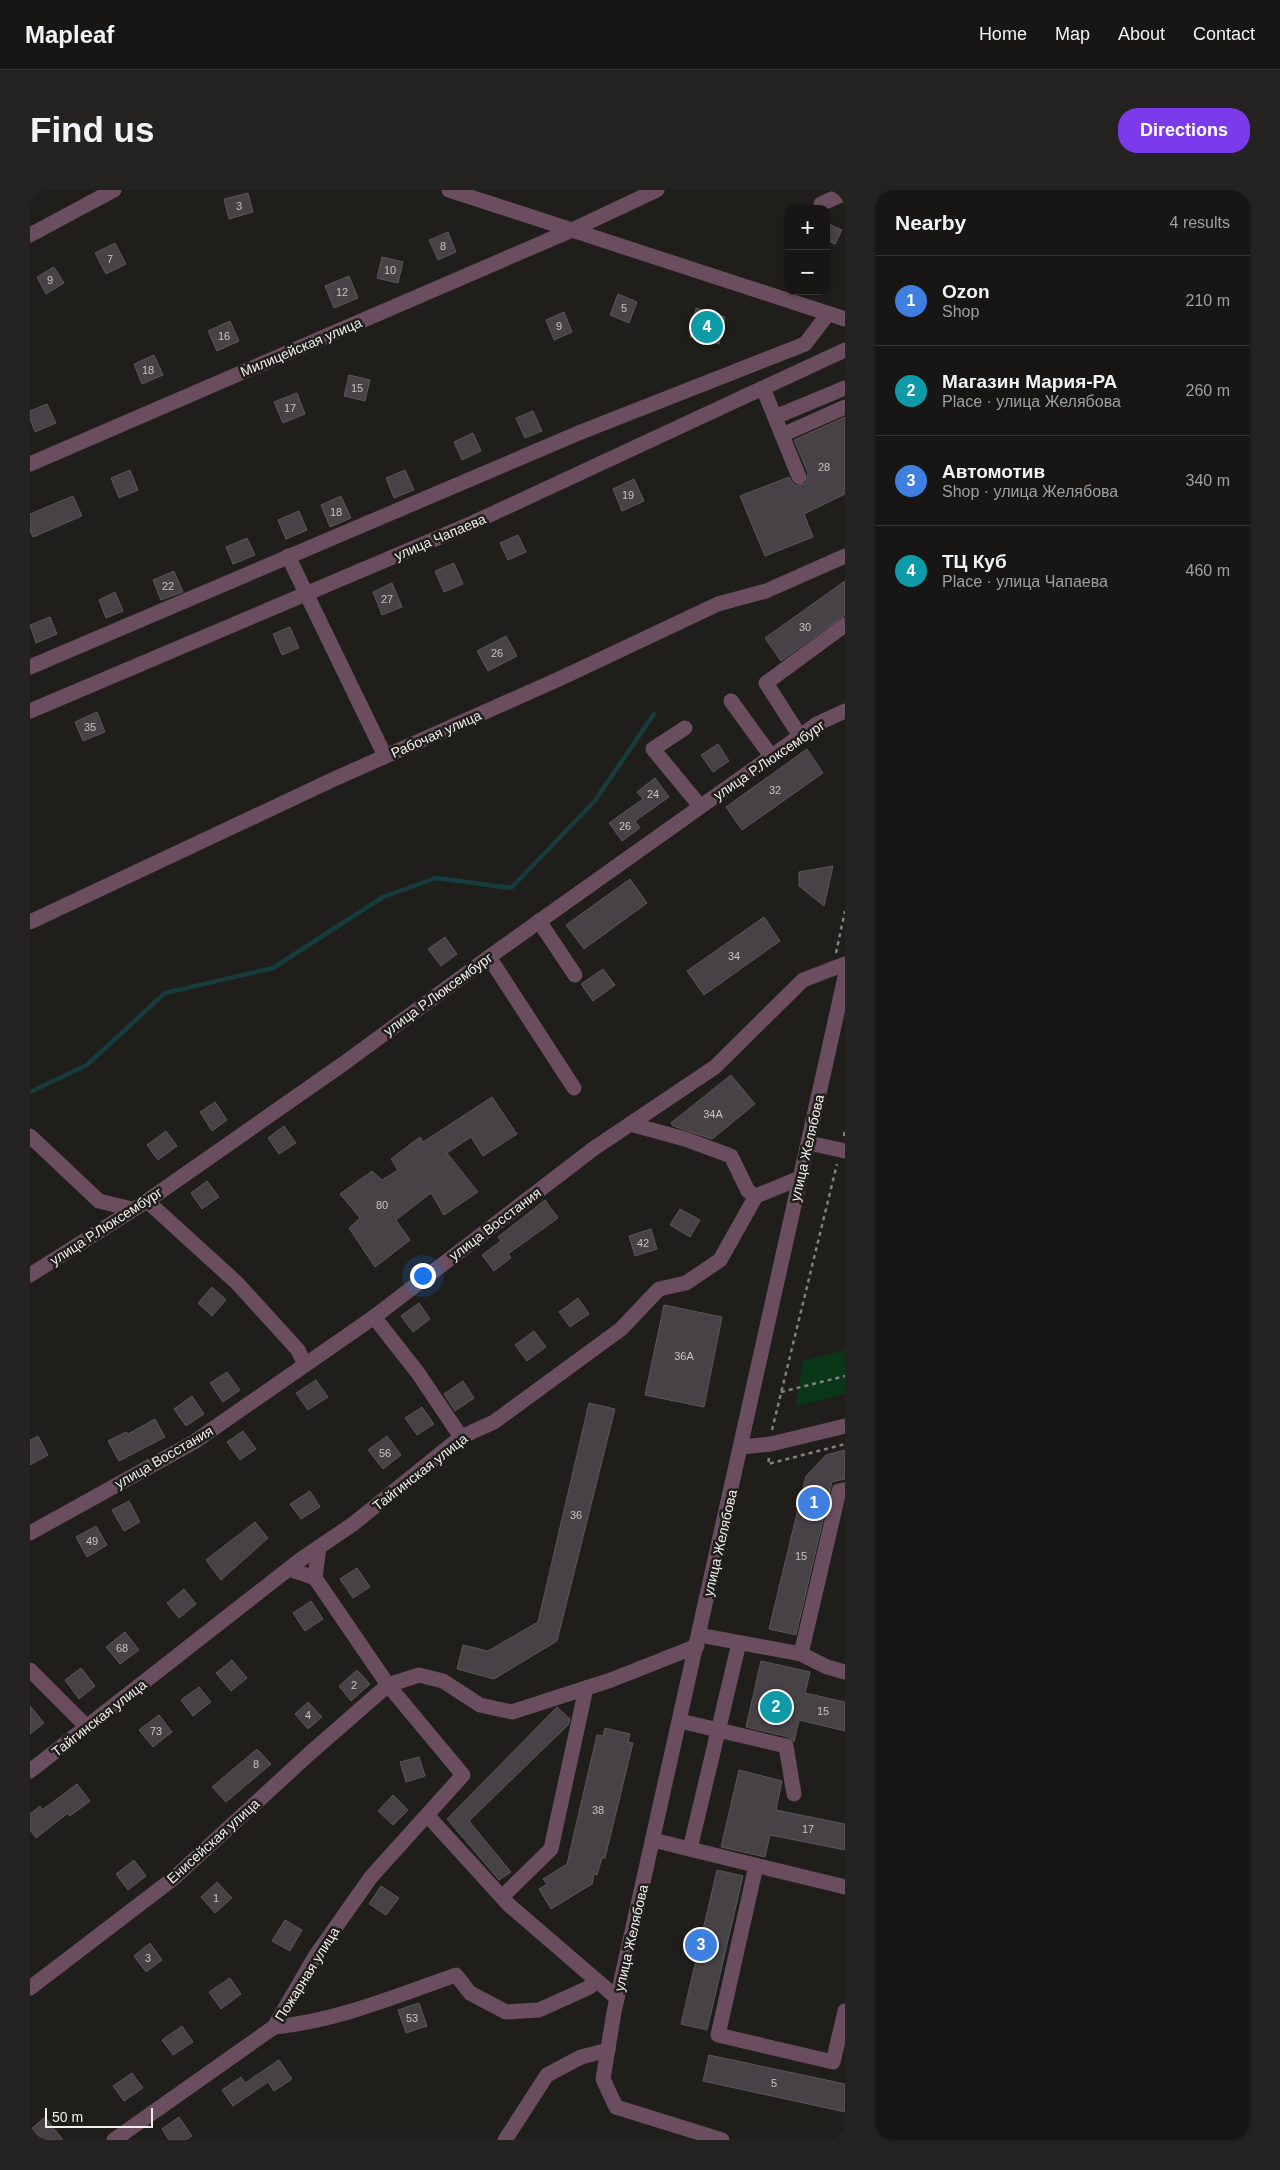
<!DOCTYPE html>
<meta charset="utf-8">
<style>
body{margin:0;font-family:Helvetica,sans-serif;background:#242322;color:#f1f3f6}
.controls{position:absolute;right:15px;top:15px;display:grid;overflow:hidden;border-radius:10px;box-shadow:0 1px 4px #0004}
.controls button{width:45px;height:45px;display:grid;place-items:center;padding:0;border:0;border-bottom:1px solid #363534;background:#171614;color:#f1f3f6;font:25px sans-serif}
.scale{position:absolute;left:15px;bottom:12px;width:108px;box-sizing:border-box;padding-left:5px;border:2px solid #f0efec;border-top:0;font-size:14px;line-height:18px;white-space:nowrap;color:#f0efec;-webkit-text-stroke:4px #1f1e1a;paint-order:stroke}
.you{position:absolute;left:392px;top:1085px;width:18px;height:18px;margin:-12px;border:4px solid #fff;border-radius:50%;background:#1a73e8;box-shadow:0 0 0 8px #1a73e833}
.badge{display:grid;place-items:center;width:32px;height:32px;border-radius:50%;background:#7c3aed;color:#fff;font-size:16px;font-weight:700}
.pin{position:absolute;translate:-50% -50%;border:2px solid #fff;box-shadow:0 1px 5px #0006}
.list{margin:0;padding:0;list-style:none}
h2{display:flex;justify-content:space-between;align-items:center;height:65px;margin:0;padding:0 20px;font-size:21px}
h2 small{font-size:16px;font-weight:400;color:#9e9fa0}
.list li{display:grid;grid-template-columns:32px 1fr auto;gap:15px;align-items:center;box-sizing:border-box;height:90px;padding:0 20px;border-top:1px solid #363534}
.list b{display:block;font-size:19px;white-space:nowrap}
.list p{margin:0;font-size:16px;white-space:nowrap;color:#9e9fa0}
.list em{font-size:16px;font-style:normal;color:#9e9fa0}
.map{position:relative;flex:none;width:815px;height:1950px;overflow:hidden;border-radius:20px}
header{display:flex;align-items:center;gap:30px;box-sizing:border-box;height:70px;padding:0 25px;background:#171614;border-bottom:1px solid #363534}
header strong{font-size:24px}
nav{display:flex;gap:28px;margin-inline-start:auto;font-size:18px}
.intro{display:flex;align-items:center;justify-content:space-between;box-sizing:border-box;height:120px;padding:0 30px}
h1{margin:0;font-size:35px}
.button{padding:12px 22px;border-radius:20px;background:#7c3aed;color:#fff;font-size:18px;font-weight:700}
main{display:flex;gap:30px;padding:0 30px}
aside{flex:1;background:#171614;border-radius:20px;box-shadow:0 1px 4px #0004}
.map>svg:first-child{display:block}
.green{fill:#093718}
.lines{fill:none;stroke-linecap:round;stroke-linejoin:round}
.stream{stroke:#173c3e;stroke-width:4.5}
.building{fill:#474245;stroke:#5b565a}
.path{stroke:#82817e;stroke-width:2.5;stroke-dasharray:4 4;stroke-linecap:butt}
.minor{stroke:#6a4d5e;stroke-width:15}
.labels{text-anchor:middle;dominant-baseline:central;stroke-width:5;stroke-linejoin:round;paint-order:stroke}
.number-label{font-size:11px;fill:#c6c4c2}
.street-label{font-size:14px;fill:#f0efec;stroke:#1f1e1a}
</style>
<header>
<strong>Mapleaf</strong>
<nav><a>Home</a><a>Map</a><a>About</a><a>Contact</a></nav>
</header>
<div class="intro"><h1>Find us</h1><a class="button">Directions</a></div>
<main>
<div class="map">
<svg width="815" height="1950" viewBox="0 0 815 1950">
<rect width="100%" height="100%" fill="#1f1e1a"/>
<!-- green -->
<path class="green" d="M815,1160V1204L766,1216L773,1171Z"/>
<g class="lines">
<!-- stream -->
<path class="stream" d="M0,902L57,875L135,803L243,778L353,707L406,688L481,698L564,612L624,524"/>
</g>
<!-- building -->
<g class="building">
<path d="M218,3L223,22L199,29L194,9Z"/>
<path d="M796,33L812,40L805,54L796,50Z"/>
<path d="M418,42L426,62L408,70L399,50Z"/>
<path d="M85,53L96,74L76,84L65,63Z"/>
<path d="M352,67L373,72L368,93L347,88Z"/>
<path d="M24,77L34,93L16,104L7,87Z"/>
<path d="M319,86L328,108L304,118L295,96Z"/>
<path d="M588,104L607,112L599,133L580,125Z"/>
<path d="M666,118L695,127L689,154L660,147Z"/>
<path d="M534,122L542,142L524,150L516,130Z"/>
<path d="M200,131L209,151L187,161L178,141Z"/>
<path d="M124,165L133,185L112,194L104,174Z"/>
<path d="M319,185L340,190L335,211L314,206Z"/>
<path d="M267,203L275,224L253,233L244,212Z"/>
<path d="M17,214L26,233L5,242L0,229V221Z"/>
<path d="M503,221L512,241L495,248L486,228Z"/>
<path d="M815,227V304L774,324L783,347L735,366L710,306L759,287L763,294L767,296L776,293L778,283L764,250Z"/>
<path d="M443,243L451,261L432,270L424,252Z"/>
<path d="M100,280L108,300L89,308L81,288Z"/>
<path d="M375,280L384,300L364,308L356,288Z"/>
<path d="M604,289L614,311L592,321L583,299Z"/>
<path d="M43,306L52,326L3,347L0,340V324Z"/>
<path d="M311,306L321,328L300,337L291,315Z"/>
<path d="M269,321L277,340L256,349L248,330Z"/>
<path d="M488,345L496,362L478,370L470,353Z"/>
<path d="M217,348L225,365L203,374L196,357Z"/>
<path d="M424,373L433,394L414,402L405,381Z"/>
<path d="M144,381L153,402L131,410L123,390Z"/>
<path d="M815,391V425L751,471L735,448Z"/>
<path d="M362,393L372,417L352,425L343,402Z"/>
<path d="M85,402L93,421L76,428L69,410Z"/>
<path d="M20,427L27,444L6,453L0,435Z"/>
<path d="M260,437L269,458L252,465L243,444Z"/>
<path d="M476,446L487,466L458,481L447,461Z"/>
<path d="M67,522L75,542L53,551L45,532Z"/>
<path d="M688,554L699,571L683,582L671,565Z"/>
<path d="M777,559L793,583L712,640L696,617Z"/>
<path d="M625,588L639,607L605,631L610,638L592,651L579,633L613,609L607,602Z"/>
<path d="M803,676L794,716L769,696V682Z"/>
<path d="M600,689L617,713L554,759L536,735Z"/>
<path d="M734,727L750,751L674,805L657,781Z"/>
<path d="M415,747L427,764L411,776L398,759Z"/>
<path d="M573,779L585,795L563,811L551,794Z"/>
<path d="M701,885L725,914L682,949L643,936L641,933Z"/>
<path d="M462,907L487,944L453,966L441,947L417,963L448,1002L414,1025L401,1003L366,1030L380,1050L345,1077L319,1038L330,1028L310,1004L342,981L352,990L368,980L361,969L390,947L393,952Z"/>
<path d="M185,912L197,930L182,941L170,922Z"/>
<path d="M254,936L266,953L249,964L238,948Z"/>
<path d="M136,941L147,956L128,970L117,955Z"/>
<path d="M177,991L189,1007L172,1019L161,1003Z"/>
<path d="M515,1010L528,1028L478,1064L481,1068L464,1081L452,1065L471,1051L468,1047Z"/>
<path d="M650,1019L670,1030L660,1047L640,1035Z"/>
<path d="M621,1039L627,1059L605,1066L599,1046Z"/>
<path d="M182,1097L196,1110L182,1126L168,1113Z"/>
<path d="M548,1108L559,1124L540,1137L529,1122Z"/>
<path d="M389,1113L400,1129L383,1142L371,1126Z"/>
<path d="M634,1115L692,1127L674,1217L615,1205Z"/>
<path d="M504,1141L516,1157L497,1171L485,1155Z"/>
<path d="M197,1182L210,1200L193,1212L180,1193Z"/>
<path d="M286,1190L298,1207L278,1220L266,1203Z"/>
<path d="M433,1191L444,1208L425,1221L414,1204Z"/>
<path d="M162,1206L174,1224L156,1236L144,1219Z"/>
<path d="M559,1213L585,1219L527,1451L464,1489L427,1479L433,1455L458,1461L508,1432Z"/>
<path d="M392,1217L404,1234L387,1245L375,1228Z"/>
<path d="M125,1229L135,1247L89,1271L78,1251L96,1242L98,1244Z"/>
<path d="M213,1241L226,1259L210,1270L197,1252Z"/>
<path d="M8,1246L18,1265L0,1275V1250Z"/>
<path d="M357,1246L371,1265L353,1279L338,1260Z"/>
<path d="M815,1260V1289L802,1292L766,1445L739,1439L776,1286L796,1265Z"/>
<path d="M280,1301L290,1317L271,1329L260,1314Z"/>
<path d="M99,1311L110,1332L94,1341L82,1320Z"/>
<path d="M225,1332L238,1348L191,1390L176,1370Z"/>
<path d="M66,1336L77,1355L57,1367L46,1347Z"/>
<path d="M327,1378L340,1397L323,1408L310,1389Z"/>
<path d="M154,1399L166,1414L149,1428L137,1413Z"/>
<path d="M281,1411L293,1429L275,1441L263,1423Z"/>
<path d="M95,1442L109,1460L90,1474L76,1457Z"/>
<path d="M202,1470L217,1488L201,1501L186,1483Z"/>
<path d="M731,1471L780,1482L775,1503L815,1512V1541L769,1530L764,1552L758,1547L716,1537Z"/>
<path d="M51,1478L65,1496L49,1509L35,1490Z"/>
<path d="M327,1480L340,1494L321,1511L309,1496Z"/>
<path d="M169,1497L181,1512L163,1526L151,1510Z"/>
<path d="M278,1512L292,1527L278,1539L265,1524Z"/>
<path d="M0,1516L14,1533L0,1544Z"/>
<path d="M527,1517L540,1529L538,1535L439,1631L481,1682L469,1690L417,1629Z"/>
<path d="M129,1525L142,1542L123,1557L109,1540Z"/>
<path d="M575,1538L600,1544L598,1552L603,1553L575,1668H572L567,1685L564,1684L562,1694L521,1719L509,1699L517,1694L513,1689L537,1674L567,1545L573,1546Z"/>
<path d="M227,1559L241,1574L196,1612L182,1597Z"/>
<path d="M389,1567L395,1586L376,1592L370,1572Z"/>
<path d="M709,1580L752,1591L746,1620L815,1634V1660L740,1645L735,1667L691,1657Z"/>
<path d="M47,1594L60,1611L40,1626L38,1623L6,1648L0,1640V1624L10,1616L12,1620Z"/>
<path d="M363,1605L378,1620L363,1635L348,1621Z"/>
<path d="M104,1670L116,1686L98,1700L86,1684Z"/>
<path d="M687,1680L713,1686L677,1840L651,1834Z"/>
<path d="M187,1692L202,1708L185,1723L171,1707Z"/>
<path d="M351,1696L369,1708L356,1725L339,1714Z"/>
<path d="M255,1730L272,1740L260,1761L242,1751Z"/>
<path d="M120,1753L132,1770L116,1782L104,1766Z"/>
<path d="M200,1788L211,1804L191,1819L179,1802Z"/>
<path d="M389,1813L397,1836L376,1843L368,1820Z"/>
<path d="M152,1836L163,1852L143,1865L132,1850Z"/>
<path d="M679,1865L815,1894V1922L673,1891Z"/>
<path d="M249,1870L262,1889L244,1901L238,1892L203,1916L192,1900L211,1887L215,1893Z"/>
<path d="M102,1883L113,1898L94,1911L83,1896Z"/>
<path d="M15,1927L33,1950H8L0,1940Z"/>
<path d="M149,1927L162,1946L156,1950H139L132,1939Z"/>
</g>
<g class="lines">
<!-- path -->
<g class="path">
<path d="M806,763L815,721"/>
<path d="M814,946L815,940"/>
<path d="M751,1202L815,1186"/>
<path d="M742,1240L807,974"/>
<path d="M739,1268L738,1274L815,1254"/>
</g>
<!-- minor -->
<g class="minor">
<path d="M419,0L815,129"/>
<path d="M790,19L791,14L815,3"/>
<path d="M0,45L84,0"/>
<path d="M733,198L769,287"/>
<path d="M745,227L815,198"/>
<path d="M752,245L815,217"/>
<path d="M0,274L542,40L627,0"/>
<path d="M258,366L355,566"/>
<path d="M0,477L551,242L775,154L798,124"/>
<path d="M701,511L741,566"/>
<path d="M0,521L438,335L815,160"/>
<path d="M655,538L623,559L670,616"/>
<path d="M770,546L736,493L815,435"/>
<path d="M509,731L545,785"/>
<path d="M0,732L302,590L529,489L688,414L736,401L815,366"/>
<path d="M459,767L544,898"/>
<path d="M600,934L655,949L701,966L718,1001L726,1006"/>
<path d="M0,946L69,1011L102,1019"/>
<path d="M779,953L815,961"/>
<path d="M117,1011L207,1093L268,1160L275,1175"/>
<path d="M0,1085L117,1011L313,874L459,767L770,546L787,534L815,521"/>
<path d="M344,1127L388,1183L431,1247"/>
<path d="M711,1257L741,1254L815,1236"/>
<path d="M0,1343L164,1252L275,1175L344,1127L563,959L685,877L773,790L815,774"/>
<path d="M259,1379L285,1388L289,1357"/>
<path d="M669,1445L771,1464L797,1477L815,1482"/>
<path d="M771,1464L809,1301L815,1300"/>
<path d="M0,1480L57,1537"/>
<path d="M650,1531L756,1556L764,1604"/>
<path d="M0,1581L270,1370L323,1334L431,1247L464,1232L591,1139L629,1099L656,1093L690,1070L726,1006L770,988"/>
<path d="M398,1626L479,1715L587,1808"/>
<path d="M623,1650L815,1697"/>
<path d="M660,1659L709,1453"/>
<path d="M726,1676L688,1845L803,1872L815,1821"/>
<path d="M472,1707L521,1659L556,1498"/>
<path d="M0,1798L144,1688L279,1564L358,1495L389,1485L413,1491L450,1515L482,1522L581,1490L667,1456"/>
<path d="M244,1837C307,1831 366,1806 426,1785L440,1803L476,1822L509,1820L560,1797L564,1789"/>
<path d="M84,1950L244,1837L286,1765L341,1687L433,1585L358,1495L285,1388"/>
<path d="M475,1950L517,1885L551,1867L578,1860"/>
<path d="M692,1950L586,1917L573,1889L584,1822L815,787"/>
</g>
</g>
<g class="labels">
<!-- number labels -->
<g class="number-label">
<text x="209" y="16">3</text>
<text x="413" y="56">8</text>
<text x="80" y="69">7</text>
<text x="360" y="80">10</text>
<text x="20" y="90">9</text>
<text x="312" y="102">12</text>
<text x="594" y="118">5</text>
<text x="529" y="136">9</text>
<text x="194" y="146">16</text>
<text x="118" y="180">18</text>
<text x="327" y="198">15</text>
<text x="260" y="218">17</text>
<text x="794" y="277">28</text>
<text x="598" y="305">19</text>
<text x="306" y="322">18</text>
<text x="138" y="396">22</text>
<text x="357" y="409">27</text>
<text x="775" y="437">30</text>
<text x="467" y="463">26</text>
<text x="60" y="537">35</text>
<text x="745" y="600">32</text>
<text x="623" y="604">24</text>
<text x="595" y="636">26</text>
<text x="704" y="766">34</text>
<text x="683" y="924">34А</text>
<text x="352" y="1015">80</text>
<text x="613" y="1053">42</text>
<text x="654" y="1166">36А</text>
<text x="355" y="1263">56</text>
<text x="546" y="1325">36</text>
<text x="62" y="1351">49</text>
<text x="771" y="1366">15</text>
<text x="92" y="1458">68</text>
<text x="324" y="1495">2</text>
<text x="793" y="1521">15</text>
<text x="278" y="1525">4</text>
<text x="126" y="1541">73</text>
<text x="226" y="1574">8</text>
<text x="568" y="1620">38</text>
<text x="778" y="1639">17</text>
<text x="186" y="1708">1</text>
<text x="118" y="1768">3</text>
<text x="382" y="1828">53</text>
<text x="744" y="1893">5</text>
</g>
<!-- street labels -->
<g class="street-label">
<text transform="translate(271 157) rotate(-23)">Милицейская улица</text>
<text transform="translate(410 347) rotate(-23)">улица Чапаева</text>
<text transform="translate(406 544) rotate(-24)">Рабочая улица</text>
<text transform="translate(739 570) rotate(-34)">улица Р.Люксембург</text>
<text transform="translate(408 804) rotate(-36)">улица Р.Люксембург</text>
<text transform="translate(777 958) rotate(-77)">улица Желябова</text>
<text transform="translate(465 1034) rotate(-37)">улица Восстания</text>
<text transform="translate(76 1036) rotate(-33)">улица Р.Люксембург</text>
<text transform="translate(134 1267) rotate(-30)">улица Восстания</text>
<text transform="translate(390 1282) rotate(-38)">Тайгинская улица</text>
<text transform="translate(690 1353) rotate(-77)">улица Желябова</text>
<text transform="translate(69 1528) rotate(-38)">Тайгинская улица</text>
<text transform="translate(183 1651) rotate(-42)">Енисейская улица</text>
<text transform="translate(601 1748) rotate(-77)">улица Желябова</text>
<text transform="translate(277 1784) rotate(-58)">Пожарная улица</text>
</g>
</g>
</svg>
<div class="controls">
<button>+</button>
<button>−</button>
</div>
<div class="scale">50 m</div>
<div class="you"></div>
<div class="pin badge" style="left:784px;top:1313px;background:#3f7fe0">1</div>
<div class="pin badge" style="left:746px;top:1517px;background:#0f9aa8">2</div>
<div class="pin badge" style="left:671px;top:1755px;background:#3f7fe0">3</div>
<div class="pin badge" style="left:677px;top:137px;background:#0f9aa8">4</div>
</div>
<aside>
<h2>Nearby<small>4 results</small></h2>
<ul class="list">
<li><span class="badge" style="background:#3f7fe0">1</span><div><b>Ozon</b><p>Shop</p></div><em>210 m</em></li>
<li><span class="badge" style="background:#0f9aa8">2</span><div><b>Магазин Мария-РА</b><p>Place · улица Желябова</p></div><em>260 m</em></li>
<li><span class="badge" style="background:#3f7fe0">3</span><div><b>Автомотив</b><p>Shop · улица Желябова</p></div><em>340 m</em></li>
<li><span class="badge" style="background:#0f9aa8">4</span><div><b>ТЦ Куб</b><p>Place · улица Чапаева</p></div><em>460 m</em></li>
</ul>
</aside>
</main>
